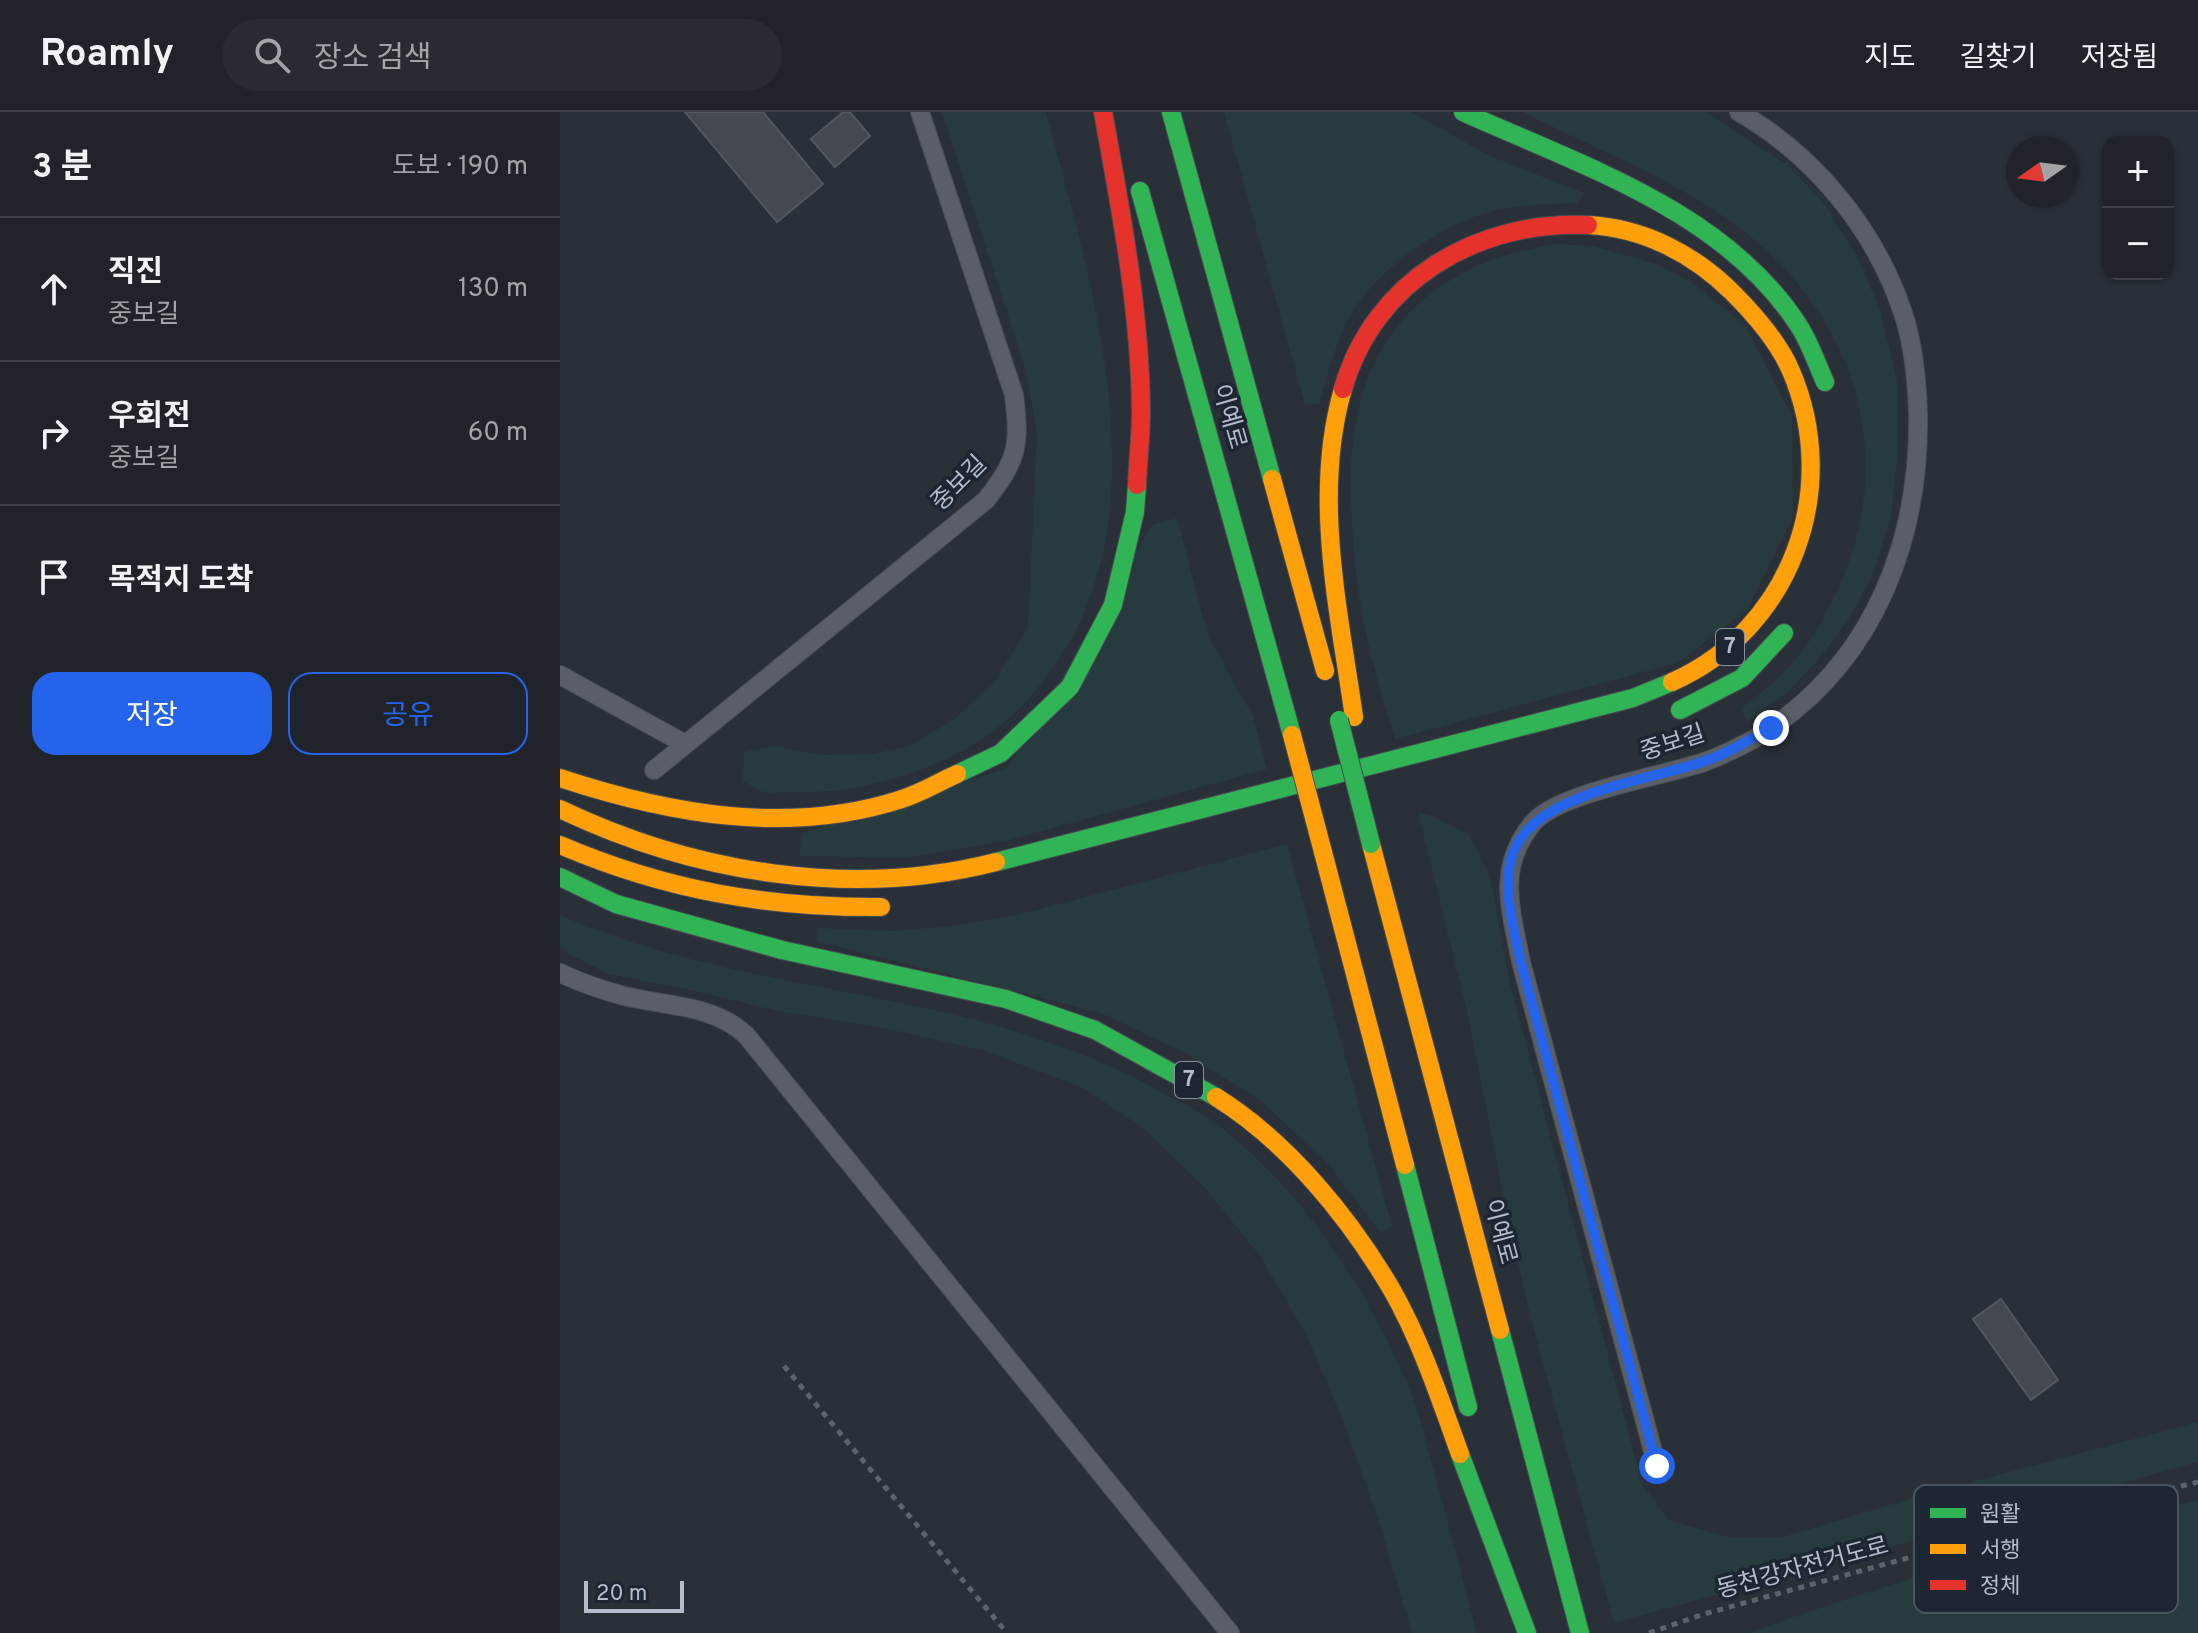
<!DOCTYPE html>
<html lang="ko">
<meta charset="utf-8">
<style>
body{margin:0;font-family:Overpass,"Noto Sans KR",sans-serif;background:#282c32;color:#f1f3f6}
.controls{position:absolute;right:24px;top:24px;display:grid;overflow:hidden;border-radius:16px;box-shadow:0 2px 6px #0004}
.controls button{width:72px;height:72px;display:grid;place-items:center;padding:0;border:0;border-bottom:2px solid #3d4147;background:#20242a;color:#f1f3f6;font:40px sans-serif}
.compass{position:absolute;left:1446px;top:24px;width:72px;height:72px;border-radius:50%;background:#20242a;box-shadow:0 2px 6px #0004;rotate:256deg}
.scale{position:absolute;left:24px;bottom:20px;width:100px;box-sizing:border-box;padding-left:8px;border:4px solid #b4bcc9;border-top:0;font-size:22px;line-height:28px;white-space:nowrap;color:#b4bcc9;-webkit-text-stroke:6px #1d2633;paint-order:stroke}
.stop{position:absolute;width:24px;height:24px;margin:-18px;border:6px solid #2563eb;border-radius:50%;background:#fff}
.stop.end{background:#2563eb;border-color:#fff;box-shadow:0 2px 8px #0008}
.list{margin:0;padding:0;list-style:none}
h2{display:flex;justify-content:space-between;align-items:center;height:104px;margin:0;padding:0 32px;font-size:34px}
h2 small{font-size:26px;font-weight:400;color:#a2a4a8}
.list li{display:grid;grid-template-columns:52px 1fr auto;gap:24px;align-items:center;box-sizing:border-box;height:144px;padding:0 32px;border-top:2px solid #3d4147}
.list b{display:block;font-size:30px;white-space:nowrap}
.list p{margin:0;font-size:26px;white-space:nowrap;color:#a2a4a8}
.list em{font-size:26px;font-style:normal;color:#a2a4a8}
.actions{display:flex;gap:16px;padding:24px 32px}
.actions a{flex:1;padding:18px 0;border:2px solid #2563eb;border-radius:24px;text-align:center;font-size:28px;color:#2563eb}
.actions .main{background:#2563eb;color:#fff}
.icon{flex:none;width:44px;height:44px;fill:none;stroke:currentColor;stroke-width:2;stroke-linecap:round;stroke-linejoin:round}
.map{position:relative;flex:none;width:1638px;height:1521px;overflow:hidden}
header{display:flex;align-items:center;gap:48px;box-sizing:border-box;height:112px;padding:0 40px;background:#20242a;border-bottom:2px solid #3d4147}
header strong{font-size:38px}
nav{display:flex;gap:44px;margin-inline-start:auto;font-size:28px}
.search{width:560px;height:72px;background:#282c32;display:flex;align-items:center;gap:20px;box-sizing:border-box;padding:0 28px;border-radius:44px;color:#a2a4a8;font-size:30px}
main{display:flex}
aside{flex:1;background:#20242a}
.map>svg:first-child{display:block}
.green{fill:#273a3e}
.building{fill:#444950;stroke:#52575f;stroke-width:2}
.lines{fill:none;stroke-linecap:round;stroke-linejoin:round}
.lane-casing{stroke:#484c53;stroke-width:20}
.fast-casing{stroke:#474c53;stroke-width:20}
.slow-casing{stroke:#474c53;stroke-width:20}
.jam-casing{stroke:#474c53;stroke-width:20}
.path{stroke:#5d636a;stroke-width:5;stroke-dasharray:6 6;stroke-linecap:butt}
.lane{stroke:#5a5e66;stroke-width:18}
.fast{stroke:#30b455;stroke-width:18}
.slow{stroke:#ff9f0a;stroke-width:18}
.jam{stroke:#e5322d;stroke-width:18}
.fast-bridge-casing{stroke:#474c53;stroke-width:20;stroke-linecap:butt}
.slow-bridge-casing{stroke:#474c53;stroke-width:20;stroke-linecap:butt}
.fast-bridge{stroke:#30b455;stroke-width:18}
.slow-bridge{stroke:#ff9f0a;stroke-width:18}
.route{stroke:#2563eb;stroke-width:10}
.labels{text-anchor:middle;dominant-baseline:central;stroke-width:7;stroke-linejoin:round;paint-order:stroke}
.shield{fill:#1d2633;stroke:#878f9c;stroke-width:2}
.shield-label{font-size:22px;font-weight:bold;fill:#b4bcc9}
.street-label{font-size:24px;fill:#b4bcc9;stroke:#1d2633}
.key{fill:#1d2633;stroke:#4a5360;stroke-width:2}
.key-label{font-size:22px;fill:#b4bcc9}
</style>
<header>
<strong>Roamly</strong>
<div class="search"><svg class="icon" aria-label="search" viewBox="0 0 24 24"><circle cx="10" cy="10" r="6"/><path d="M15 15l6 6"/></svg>장소 검색</div>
<nav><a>지도</a><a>길찾기</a><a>저장됨</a></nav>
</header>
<main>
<aside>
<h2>3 분<small>도보 · 190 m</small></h2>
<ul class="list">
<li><svg class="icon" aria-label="ahead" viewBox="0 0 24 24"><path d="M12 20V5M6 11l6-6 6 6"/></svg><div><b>직진</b><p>중보길</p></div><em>130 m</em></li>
<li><svg class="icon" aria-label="right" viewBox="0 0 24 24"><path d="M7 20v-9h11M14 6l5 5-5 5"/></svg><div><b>우회전</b><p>중보길</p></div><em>60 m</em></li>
<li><svg class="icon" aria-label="arrive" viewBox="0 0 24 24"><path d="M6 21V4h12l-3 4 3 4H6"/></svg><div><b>목적지 도착</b></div></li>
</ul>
<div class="actions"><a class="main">저장</a><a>공유</a></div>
</aside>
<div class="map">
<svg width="1638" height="1521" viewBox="0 0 1638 1521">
<rect width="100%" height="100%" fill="#2a3038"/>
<!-- green -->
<g class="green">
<path d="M382,0H486C532,175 609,408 485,567C452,610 415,637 365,656C321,673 276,682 229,680C221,680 212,682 204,680C197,678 189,672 183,669L184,640L214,634L262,643L311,642L350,634L397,605L435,568L468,516L477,322L466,259Z"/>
<path d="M664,0H851L930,44L1024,81L1018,91C984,92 947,93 914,105C868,122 815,161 790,204C775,232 768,262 759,292L745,293Z"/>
<path d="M963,0H1146L1229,54L1263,90L1296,142L1321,200L1337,270L1338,338L1331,404L1313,462L1287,510L1256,550L1227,581L1188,609L1180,597C1201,581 1222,565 1238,544C1255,524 1267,500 1278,477C1338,345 1297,210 1186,121C1119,68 1038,39 963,0Z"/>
<path d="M996,132L1034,134L1096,152L1130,169L1185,213L1232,305L1233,405L1186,499L1117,551L835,627C825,592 813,557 806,521C798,486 794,448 792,412C785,299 807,204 919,153C943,142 970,137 996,132Z"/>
<path d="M617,406L648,524L693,604L707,657L450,728L344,746L239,744L242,721L447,656L592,413Z"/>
<path d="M858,701L870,703L908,722L930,764L949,867L1082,1372L1108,1408L1168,1425L1220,1426L1362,1383L1638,1310V1350L1054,1511L971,1207L949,1113L907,898Z"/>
<path d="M727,732L832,1115L820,1120L769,1053L701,989L627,942L541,901L256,829L259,816L332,819L392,814L457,803Z"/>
<path d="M0,803C114,853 239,869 360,895C449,914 533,940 612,986C627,994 644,1002 657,1012C745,1081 812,1182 853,1286C861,1307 866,1331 872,1353C888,1409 902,1465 917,1521H852L821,1416L785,1313L746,1222L700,1144L646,1077L582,1015L523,976L425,939L324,916L217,899L131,878L49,862L5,840L0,835Z"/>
<path d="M1638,1388V1521H1188C1335,1468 1486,1424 1638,1388Z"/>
</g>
<!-- building -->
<g class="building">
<path d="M125,0H203L263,72L217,110Z"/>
<path d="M283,0H290L310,24L275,55L251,27Z"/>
<path d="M1441,1187L1498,1268L1471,1288L1413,1207Z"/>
</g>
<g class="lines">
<!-- lane casing -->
<g class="lane-casing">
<g id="lane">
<path d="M0,563L125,632"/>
<path d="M94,658L426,388C458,347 460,334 454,283L360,0"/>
<path d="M0,861C21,871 42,878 64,884C106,894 154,893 186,923L670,1521"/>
<path d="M1097,1354L961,850C951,798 936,757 972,712C997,680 1106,664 1147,649C1167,641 1193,629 1211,616C1316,544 1360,426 1358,302C1357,268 1354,234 1343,201C1315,117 1255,44 1179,0"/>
</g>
</g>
<!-- fast casing -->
<g class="fast-casing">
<g id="fast">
<path d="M611,0L712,367"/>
<path d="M903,0C1022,54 1165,99 1239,214C1250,231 1257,252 1265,270"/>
<path d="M580,79L732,623"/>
<path d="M1120,598L1182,566L1224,521"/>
<path d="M397,662L441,641L510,575L553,493L575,400L577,373"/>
<path d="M436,750L1073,586L1112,570"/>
<path d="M0,765L56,792L222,838L446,887L535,918L656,985"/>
<path d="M845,1053L908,1295"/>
<path d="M940,1218L1020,1521"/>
<path d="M900,1342L967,1521"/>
</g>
</g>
<!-- slow casing -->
<g class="slow-casing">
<g id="slow">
<path d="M1028,113C1084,116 1134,142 1173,181C1195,203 1218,229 1231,259C1282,378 1231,517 1112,570"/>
<path d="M783,277C752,383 779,499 794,605"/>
<path d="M712,367L765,559"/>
<path d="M0,666C109,702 229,724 342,687C361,681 379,670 397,662"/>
<path d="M0,697C134,761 291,787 436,750"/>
<path d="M811,732L940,1218"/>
<path d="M0,733C105,778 207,796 321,795"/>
<path d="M763,740L845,1053"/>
<path d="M656,985C728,1030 789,1105 832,1178C861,1229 880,1287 900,1342"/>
</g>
</g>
<!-- jam casing -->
<g class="jam-casing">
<g id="jam">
<path d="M543,0C561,99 580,198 581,299C581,323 578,348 577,373"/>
<path d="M783,277C814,168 918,108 1028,113"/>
</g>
</g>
<!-- path -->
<g class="path">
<path d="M224,1254L447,1521"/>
<path d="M1089,1521L1144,1502L1515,1400L1638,1370"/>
</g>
<!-- lane -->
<use href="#lane" class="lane"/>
<!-- fast -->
<use href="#fast" class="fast"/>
<!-- slow -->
<use href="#slow" class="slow"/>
<!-- jam -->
<use href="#jam" class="jam"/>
<!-- fast-bridge casing -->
<g class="fast-bridge-casing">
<path id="fast-bridge" d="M779,608L811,732"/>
</g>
<!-- slow-bridge casing -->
<g class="slow-bridge-casing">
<path id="slow-bridge" d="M732,623L763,740"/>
</g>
<!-- fast-bridge -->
<use href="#fast-bridge" class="fast-bridge"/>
<!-- slow-bridge -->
<use href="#slow-bridge" class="slow-bridge"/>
</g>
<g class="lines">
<!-- route -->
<path class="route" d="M1097,1354L961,850C954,818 941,773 953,741C976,680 1089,669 1145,649C1168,642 1189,627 1211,616"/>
</g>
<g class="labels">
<!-- shield labels -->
<g class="shield">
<rect x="1156" y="517" width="28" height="36" rx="6"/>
<rect x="615" y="950" width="28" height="36" rx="6"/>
</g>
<g class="shield-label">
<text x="1170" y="535">7</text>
<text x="629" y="968">7</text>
</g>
<!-- street labels -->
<g class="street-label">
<text transform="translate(668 305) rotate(74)">이예로</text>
<text transform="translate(400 372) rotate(-45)">중보길</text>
<text transform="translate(1113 632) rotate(-18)">중보길</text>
<text transform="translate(939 1120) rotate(75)">이예로</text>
<text transform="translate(1243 1457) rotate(-15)">동천강자전거도로</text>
</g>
</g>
<!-- legend -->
<rect x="1354" y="1373" width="264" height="128" rx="12" class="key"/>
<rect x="1370" y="1396" width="36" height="10" fill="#30b455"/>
<rect x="1370" y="1432" width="36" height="10" fill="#ff9f0a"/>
<rect x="1370" y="1468" width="36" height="10" fill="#e5322d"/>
<g class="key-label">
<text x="1420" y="1409">원활</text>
<text x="1420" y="1445">서행</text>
<text x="1420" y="1481">정체</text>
</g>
</svg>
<div class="controls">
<button>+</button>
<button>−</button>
</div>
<svg class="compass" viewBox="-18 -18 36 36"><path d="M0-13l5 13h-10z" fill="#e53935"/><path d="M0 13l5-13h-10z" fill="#a2a4a8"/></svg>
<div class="scale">20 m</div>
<div class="stop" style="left:1097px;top:1354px"></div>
<div class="stop end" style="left:1211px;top:616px"></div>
</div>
</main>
